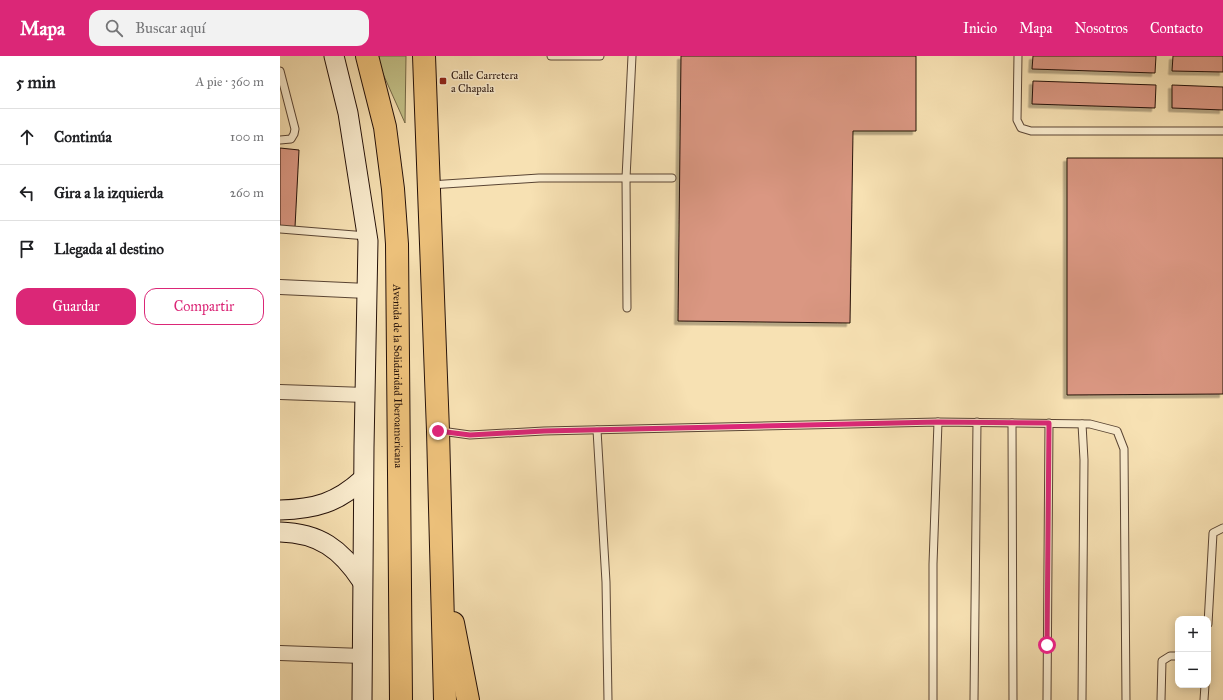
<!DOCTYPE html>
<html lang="es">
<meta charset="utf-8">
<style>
body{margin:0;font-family:"IM FELL Great Primer",serif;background:#f2f2f2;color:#202124}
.controls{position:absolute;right:12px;bottom:12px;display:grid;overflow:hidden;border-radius:8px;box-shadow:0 2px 10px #0003}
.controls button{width:36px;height:36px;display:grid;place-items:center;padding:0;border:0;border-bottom:1px solid #e0e0e0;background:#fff;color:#202124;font:20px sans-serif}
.stop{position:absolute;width:12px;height:12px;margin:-9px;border:3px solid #db2777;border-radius:50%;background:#fff}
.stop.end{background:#db2777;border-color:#fff;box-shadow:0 1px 4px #0008}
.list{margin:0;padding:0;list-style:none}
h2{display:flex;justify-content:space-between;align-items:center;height:52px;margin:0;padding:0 16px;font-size:17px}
h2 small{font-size:13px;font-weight:400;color:#757577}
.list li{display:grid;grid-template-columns:26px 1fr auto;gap:12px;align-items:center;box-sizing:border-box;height:56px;padding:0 16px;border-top:1px solid #e0e0e0}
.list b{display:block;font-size:15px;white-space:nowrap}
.list em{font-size:13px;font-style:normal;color:#757577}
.actions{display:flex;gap:8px;padding:12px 16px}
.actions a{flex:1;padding:9px 0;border:1px solid #db2777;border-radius:12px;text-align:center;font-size:14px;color:#db2777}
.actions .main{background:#db2777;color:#fff}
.icon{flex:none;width:22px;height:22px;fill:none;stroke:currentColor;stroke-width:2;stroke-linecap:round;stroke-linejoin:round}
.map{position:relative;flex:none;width:943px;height:644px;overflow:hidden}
header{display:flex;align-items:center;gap:24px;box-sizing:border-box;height:56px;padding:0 20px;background:#db2777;color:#fff}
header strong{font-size:19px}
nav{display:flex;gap:22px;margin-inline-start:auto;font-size:14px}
.search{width:280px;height:36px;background:#f2f2f2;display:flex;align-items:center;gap:10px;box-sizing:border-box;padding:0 14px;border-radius:12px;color:#757577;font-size:15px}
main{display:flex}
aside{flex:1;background:#fff}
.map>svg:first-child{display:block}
.green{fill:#c3c188;stroke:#746948}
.building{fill:#da9782;stroke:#251109;filter:url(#shadow)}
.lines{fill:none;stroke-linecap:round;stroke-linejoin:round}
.lane-casing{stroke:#5a4534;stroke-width:9}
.street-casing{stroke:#5a4534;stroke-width:16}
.secondary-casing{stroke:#251109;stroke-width:21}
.highway-casing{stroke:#251109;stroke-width:24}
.lane{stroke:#faecce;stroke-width:7}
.street{stroke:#faecce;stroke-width:14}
.secondary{stroke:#faecce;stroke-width:19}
.highway{stroke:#ecc07a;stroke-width:22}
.route{stroke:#db2777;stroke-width:5}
.poi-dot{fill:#8f2418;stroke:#faecce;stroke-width:1.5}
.labels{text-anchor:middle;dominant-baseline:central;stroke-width:3;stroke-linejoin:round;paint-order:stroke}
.poi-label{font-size:11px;fill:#251109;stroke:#faecce;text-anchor:start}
.street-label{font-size:11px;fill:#251109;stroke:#faecce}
</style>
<header>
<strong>Mapa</strong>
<div class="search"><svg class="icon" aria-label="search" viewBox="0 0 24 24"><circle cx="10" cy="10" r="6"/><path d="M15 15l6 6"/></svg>Buscar aquí</div>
<nav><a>Inicio</a><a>Mapa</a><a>Nosotros</a><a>Contacto</a></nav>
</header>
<main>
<aside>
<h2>5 min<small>A pie · 360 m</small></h2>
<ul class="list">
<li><svg class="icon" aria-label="ahead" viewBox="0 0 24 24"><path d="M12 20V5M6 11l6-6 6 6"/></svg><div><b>Continúa</b></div><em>100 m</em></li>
<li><svg class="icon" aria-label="left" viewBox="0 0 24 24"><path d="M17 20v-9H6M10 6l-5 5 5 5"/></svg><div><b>Gira a la izquierda</b></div><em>260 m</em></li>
<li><svg class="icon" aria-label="arrive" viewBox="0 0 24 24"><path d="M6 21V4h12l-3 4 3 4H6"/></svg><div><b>Llegada al destino</b></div></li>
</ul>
<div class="actions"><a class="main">Guardar</a><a>Compartir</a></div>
</aside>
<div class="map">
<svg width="943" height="644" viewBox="0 0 943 644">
<defs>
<filter id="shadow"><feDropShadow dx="-3.5" dy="3.5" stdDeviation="0" flood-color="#0004"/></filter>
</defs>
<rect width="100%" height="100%" fill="#f7e1b3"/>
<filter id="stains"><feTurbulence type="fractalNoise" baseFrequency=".005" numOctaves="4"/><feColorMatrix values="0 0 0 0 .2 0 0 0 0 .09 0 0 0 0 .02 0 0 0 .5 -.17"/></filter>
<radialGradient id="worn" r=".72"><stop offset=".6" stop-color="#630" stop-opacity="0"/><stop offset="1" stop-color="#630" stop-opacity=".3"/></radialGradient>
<!-- green -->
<path class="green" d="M95,0H126L125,67Z"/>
<!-- building -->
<g class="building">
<path d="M401,0H636V75H573L570,267L398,265Z"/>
<path d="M753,0H876L875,17L752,13Z"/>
<path d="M893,0H943V16L892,15Z"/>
<path d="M753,25L876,29L875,52L752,48Z"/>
<path d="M892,29L943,31V54L892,52Z"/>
<path d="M0,92L19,94L15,171L0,170Z"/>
<path d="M787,102H943V338L787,339Z"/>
</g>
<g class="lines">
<!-- lane casing -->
<g class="lane-casing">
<g id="lane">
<path d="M271,0H320"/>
<path d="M738,0L737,64L741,72L751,75H943"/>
<path d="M0,15L15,73L14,78L11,83L0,84"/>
<path d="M150,129L259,122H392"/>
<path d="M0,173L87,180"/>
<path d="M347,252L346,122L352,0"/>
<path d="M732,367L733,644"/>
<path d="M317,374L326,526L328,644"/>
<path d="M161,375L190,379L264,375L658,366L810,368L837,375L844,393L846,644"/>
<path d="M928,568L933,477L943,472"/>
<path d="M653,644V508L658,366"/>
<path d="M694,644L697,366"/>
<path d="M767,644L769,367"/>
<path d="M802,644L804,404L802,368"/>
<path d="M881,644L882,605L890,600H898"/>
<path d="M924,644L925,629"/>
</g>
</g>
<!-- street casing -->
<g class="street-casing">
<g id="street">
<path d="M0,231L87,235"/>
<path d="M0,336L85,339"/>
<path d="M0,597L82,600"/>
</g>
</g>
<!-- secondary casing -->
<g class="secondary-casing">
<g id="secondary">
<path d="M54,0L68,57L88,185L84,391L82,644"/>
<path d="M0,454C35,453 57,447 83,423"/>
<path d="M0,476C39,477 61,493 82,525"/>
</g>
</g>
<!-- highway casing -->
<g class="highway-casing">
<g id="highway">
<path id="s1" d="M87,0L105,71L113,133L117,188L121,644"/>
<path d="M144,0L158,375L165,644"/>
<path d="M173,567L188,644"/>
</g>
</g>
<!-- lane -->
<use href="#lane" class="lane"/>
<!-- street -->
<use href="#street" class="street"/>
<!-- secondary -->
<use href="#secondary" class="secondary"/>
<!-- highway -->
<use href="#highway" class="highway"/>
</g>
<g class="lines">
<!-- route -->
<path class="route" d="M158,375L190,379L264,375L658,366L769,367L767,589"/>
</g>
<!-- markers -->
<rect class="poi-dot" x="159" y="21" width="8" height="8" rx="2"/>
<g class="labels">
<!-- poi labels -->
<g class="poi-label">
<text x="171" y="19">Calle Carretera<tspan x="171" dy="13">a Chapala</tspan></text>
</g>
<!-- street labels -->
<g class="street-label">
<text stroke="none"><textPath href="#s1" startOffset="323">Avenida de la Solidaridad Iberoamericana</textPath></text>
</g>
</g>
<rect width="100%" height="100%" filter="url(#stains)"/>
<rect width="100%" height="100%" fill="url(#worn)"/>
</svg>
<div class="controls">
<button>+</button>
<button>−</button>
</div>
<div class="stop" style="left:767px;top:589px"></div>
<div class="stop end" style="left:158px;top:375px"></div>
</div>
</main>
